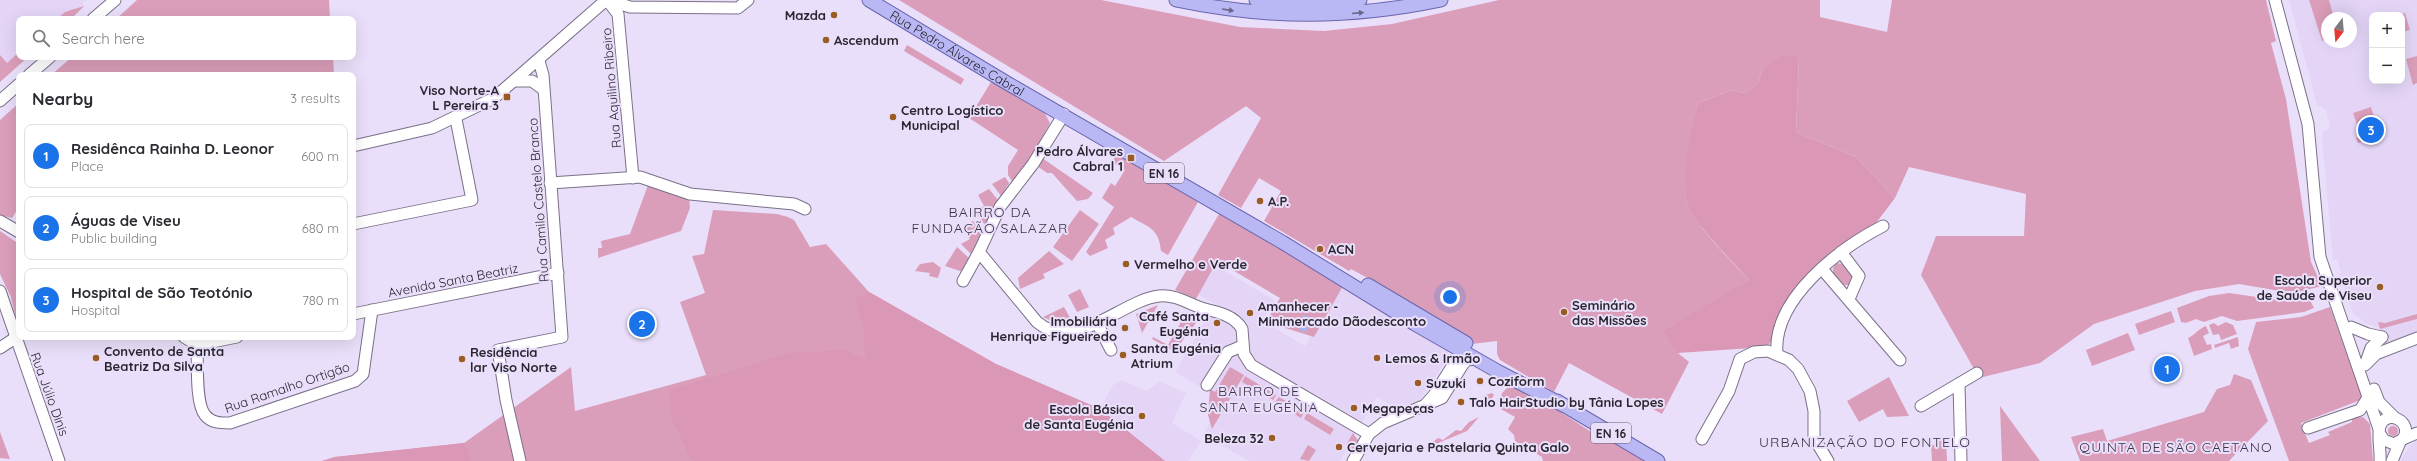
<!DOCTYPE html>
<meta charset="utf-8">
<style>
body{margin:0;font-family:Quicksand,sans-serif;background:#f2f2f3;color:#2b2b33}
.controls{position:absolute;right:12px;top:12px;display:grid;overflow:hidden;border-radius:8px;box-shadow:0 4px 16px #0002}
.controls button{width:36px;height:36px;display:grid;place-items:center;padding:0;border:0;border-bottom:1px solid #e1e1e2;background:#fff;color:#2b2b33;font:20px sans-serif}
.compass{position:absolute;left:2321px;top:12px;width:36px;height:36px;border-radius:50%;background:#fff;box-shadow:0 4px 16px #0002;rotate:196deg}
.you{position:absolute;left:1450px;top:297px;width:14px;height:14px;margin:-10px;border:3px solid #fff;border-radius:50%;background:#1a73e8;box-shadow:0 0 0 6px #1a73e833}
.badge{display:grid;place-items:center;width:26px;height:26px;border-radius:50%;background:#1a73e8;color:#fff;font-size:13px;font-weight:700}
.pin{position:absolute;translate:-50% -50%;border:2px solid #fff;box-shadow:0 1px 4px #0006}
.list{margin:0;padding:0;list-style:none}
h2{display:flex;justify-content:space-between;align-items:center;height:52px;margin:0;padding:0 16px;font-size:17px}
h2 small{font-size:13px;font-weight:400;color:#7c7c81}
.list li{display:grid;grid-template-columns:26px 1fr auto;gap:12px;align-items:center;box-sizing:border-box;height:64px;margin:0 8px 8px;padding:0 8px;border:1px solid #e1e1e2;border-radius:8px}
.list b{display:block;font-size:15px;white-space:nowrap}
.list p{margin:0;font-size:13px;white-space:nowrap;color:#7c7c81}
.list em{font-size:13px;font-style:normal;color:#7c7c81}
.icon{flex:none;width:22px;height:22px;fill:none;stroke:currentColor;stroke-width:2;stroke-linecap:round;stroke-linejoin:round}
.map{position:relative;flex:none;width:2417px;height:461px;overflow:hidden}
.search{position:absolute;background:#fff;box-shadow:0 4px 16px #0002;left:16px;top:16px;width:340px;height:44px;display:flex;align-items:center;gap:10px;box-sizing:border-box;padding:0 14px;border-radius:8px;color:#7c7c81;font-size:15px}
.panel{position:absolute;background:#fff;box-shadow:0 4px 16px #0002;left:16px;top:72px;width:340px;height:268px;border-radius:8px}
.map>svg:first-child{display:block}
.built{fill:#e4d5f7;fill-rule:evenodd}
.green{fill:#db9eba}
.forest{fill:#da98b6}
.water{fill:#99bbf3}
.lines{fill:none;stroke-linecap:round;stroke-linejoin:round}
.minor-casing{stroke:#7a7088;stroke-width:13}
.major-casing{stroke:#6966ac;stroke-width:15}
.minor{stroke:#fff;stroke-width:11}
.major{stroke:#b9b8f5;stroke-width:13}
.oneway{fill:#6a6889}
.poi-dot{fill:#9b5c24;stroke:#eadffa;stroke-width:1.5}
.labels{text-anchor:middle;dominant-baseline:central;stroke-width:4;stroke-linejoin:round;paint-order:stroke}
.shield{fill:#eadffa;stroke:#645e6d;stroke-width:1}
.shield-label{font-size:12px;font-weight:bold;fill:#2a2630}
.poi-label{font-size:13px;font-weight:bold;fill:#2a2630;stroke:#eadffa;text-anchor:start}
.street-label{font-size:13px;fill:#2a2630;stroke:#eadffa}
.neighbourhood-label{font-size:14px;letter-spacing:1px;fill:#3d3348;stroke:#eadffa}
</style>
<div class="map">
<svg width="2417" height="461" viewBox="0 0 2417 461">
<rect width="100%" height="100%" fill="#eadffa"/>
<!-- built -->
<g class="built">
<path d="M0,0H87L83,3L84,7L71,19H19V57H28L0,82Z"/>
<path d="M2289,0H2417V332L2385,344L2380,328L2365,323L2353,313L2339,274L2341,273L2337,259L2333,260L2322,137L2323,132L2330,127L2326,110L2317,105ZM2372,15H2402V81H2372ZM2327,18H2351V42H2327Z"/>
<path d="M1214,265L1275,300L1263,321L1305,346L1342,283L1445,344L1448,351L1447,359L1409,416L1377,397L1340,461H1249L1203,435L1223,400L1175,372L1215,304L1197,294Z"/>
<path d="M1122,380L1147,391L1160,381L1186,393L1172,423L1201,441L1188,461H1165L1100,409L1113,385Z"/>
<path d="M2417,440V461H2400L2407,450Z"/>
</g>
<!-- green -->
<g class="green">
<path d="M137,0H329L330,19H116Z"/>
<path d="M899,0H1101L1240,27L1324,31L1392,24L1499,0H1820V17L1887,32L1892,0H2266L2276,41L2271,43L2286,99L2311,262L2322,286L2298,292L2280,291L2239,284L2195,291L2094,324L2040,363L1979,378L1921,275L1936,236H2024L2026,194L1909,167L1895,198L1856,157L1796,132L1799,57L1763,68L1758,83L1745,93L1732,90L1698,103C1691,127 1682,180 1687,204C1690,219 1736,266 1749,280L1723,297L1678,353L1689,362L1662,414L1569,363L1554,392L1500,360L1497,354V341L1472,344L1397,294L1351,269L1349,271L1264,221L1281,191L1259,178L1241,208L1218,195L1261,118L1246,106L1164,161Z"/>
<path d="M2309,0H2329L2334,18H2327V39L2322,41Z"/>
<path d="M84,6L71,19H57L65,12Z"/>
<path d="M2405,13L2410,30L2402,32V15H2399Z"/>
<path d="M907,45L964,79L961,85L904,51Z"/>
<path d="M19,52V57H28L0,82V55L7,63Z"/>
<path d="M2417,56V83L2413,85L2406,59Z"/>
<path d="M72,57H333L334,75H51Z"/>
<path d="M991,82L1043,110L1050,123L1031,158L1012,181L1008,175V166L1018,150L969,118Z"/>
<path d="M19,103V207L12,218L0,215V120Z"/>
<path d="M2371,107L2380,137L2358,143L2356,138L2361,136L2353,113Z"/>
<path d="M1117,153L1198,202L1168,255L1161,251C1159,228 1148,227 1131,217L1113,228L1115,234L1105,240L1108,248L1090,256L1086,252L1114,207L1102,198L1111,183L1115,186L1125,170L1112,162Z"/>
<path d="M1042,158L1093,193L1088,199L1077,201L1052,173H1047L1037,166Z"/>
<path d="M1005,177L1009,183L1001,196L992,184Z"/>
<path d="M648,185L689,198L690,208L681,231L598,258V248H602L601,241L630,234Z"/>
<path d="M989,189L998,200L985,225L974,211L984,206L978,195Z"/>
<path d="M713,210L777,214L788,217L794,220L810,247L826,244L869,292L996,364L1100,409L1165,461H322L335,457L464,443L571,367L575,411L706,375L680,302L705,293L692,256L704,254Z"/>
<path d="M1080,210L1099,224L1072,261L1053,247Z"/>
<path d="M1219,214L1343,286L1314,337L1266,322L1280,298L1217,261L1196,299L1175,290Z"/>
<path d="M973,221L982,231L971,254L961,244L970,239L963,226Z"/>
<path d="M0,231L19,244V318L16,319L11,297L0,274Z"/>
<path d="M957,247L969,258L963,272L945,266Z"/>
<path d="M1049,251L1064,264L1043,274L1045,278L1020,289L1018,278Z"/>
<path d="M933,262L941,268L938,278L929,276L930,273L915,271L920,264Z"/>
<path d="M1836,263L1843,264L1853,276L1849,285H1844L1833,273V268Z"/>
<path d="M1080,289L1089,307L1077,312L1068,295Z"/>
<path d="M2229,293L2285,301L2310,300L2314,308L2304,312L2237,321L2222,316L2204,322L2196,319L2186,323L2181,322L2177,308L2209,296Z"/>
<path d="M1158,305L1142,333L1136,314Z"/>
<path d="M1064,307L1073,323L1058,324L1043,317Z"/>
<path d="M2330,307L2363,399L2301,423L2309,443L2330,435L2328,432L2352,422V418L2363,417L2370,424L2373,461H2289L2248,349L2256,322L2301,317Z"/>
<path d="M2171,311L2175,322L2139,335L2135,324Z"/>
<path d="M1186,313L1194,317L1196,323L1176,349L1172,350L1152,339L1153,337L1168,345Z"/>
<path d="M2417,314V319L2380,329L2378,322L2385,323Z"/>
<path d="M2226,322L2233,325L2237,334L2221,340L2219,334L2213,335L2209,325L2214,323L2218,326Z"/>
<path d="M2206,326L2209,333L2203,336L2207,345L2211,344L2212,349L2194,356L2188,338C2195,335 2198,329 2206,326Z"/>
<path d="M2128,333L2135,350L2092,366L2086,350Z"/>
<path d="M2238,337L2239,346L2231,349L2229,343L2215,348L2214,345Z"/>
<path d="M1230,367L1244,375L1212,429L1208,415L1210,389L1215,392Z"/>
<path d="M2234,374L2251,380L2268,421L2229,461H2080L2071,437L2103,429L2107,441L2204,412L2217,389L2230,385Z"/>
<path d="M1245,376L1276,395L1273,400L1242,382Z"/>
<path d="M1889,377L1909,416L1887,417L1883,409L1859,422L1847,401Z"/>
<path d="M1511,384L1553,407L1605,441L1607,438L1644,461H1543L1542,457L1515,441L1514,435L1508,429L1515,417L1499,408L1502,393Z"/>
<path d="M1492,393L1494,395L1485,409L1483,396Z"/>
<path d="M1279,397L1304,412L1301,418L1275,402Z"/>
<path d="M2000,406L2040,461H2002Z"/>
<path d="M1307,413L1334,429L1330,435L1304,419Z"/>
<path d="M1479,417L1467,431L1424,449L1438,438L1443,440L1456,430L1461,431L1469,422Z"/>
<circle cx="2393" cy="431" r="5"/>
<path d="M0,432L10,459L0,458Z"/>
<path d="M1353,433L1359,442L1356,451L1346,445Z"/>
<path d="M1946,440L1947,461H1932L1931,445H1938V441Z"/>
<path d="M1308,445L1316,450L1309,461L1300,459Z"/>
</g>
<!-- forest -->
<g class="forest">
<path d="M1784,55L1799,57L1796,132L1856,157L1895,198L1873,227L1817,270L1773,340L1766,347L1678,353L1663,331L1749,280C1737,266 1689,218 1687,204C1681,178 1690,129 1698,103L1732,90L1745,93L1758,83L1763,68Z"/>
<path d="M869,292L996,364L1100,409L1165,461H695L690,458L671,417L669,390L789,353L845,350L865,359L863,325L855,299Z"/>
<path d="M464,443L471,461H322L335,457Z"/>
</g>
<!-- water -->
<path class="water" d="M1304,315L1309,317L1305,325L1307,328L1305,332L1299,329V325Z"/>
<g class="lines">
<!-- minor casing -->
<g class="minor-casing">
<g id="minor">
<path d="M607,0L618,14L633,178"/>
<path d="M608,0L630,7L738,8L748,0"/>
<path d="M2275,0L2308,124L2320,257L2379,429"/>
<path d="M93,19L115,0"/>
<path d="M29,75L50,57"/>
<path d="M516,81H532L543,89"/>
<path d="M0,101L19,84"/>
<path d="M1064,114L1033,164L1000,207L979,252L1037,322C1075,354 1122,300 1159,296C1176,294 1190,305 1205,309C1218,312 1235,316 1242,329L1244,354L1251,365L1369,434"/>
<path d="M353,146L432,128L494,98L606,0"/>
<path d="M550,183L640,177L690,194L794,204L805,209"/>
<path d="M0,221L19,232"/>
<path d="M353,224L472,200L456,119"/>
<path d="M1841,252L1859,276L1849,299"/>
<path d="M1822,269L1900,360"/>
<path d="M963,281L979,252"/>
<path d="M0,291L59,461"/>
<path d="M353,314L558,273"/>
<path d="M1097,323L1111,350"/>
<path d="M2351,327L2368,334L2382,337"/>
<path d="M184,337L197,345L237,337"/>
<path d="M197,345C198,361 195,403 205,415C211,423 221,423 230,423L355,381L363,374L372,310"/>
<path d="M0,348L15,338"/>
<path d="M1777,354C1772,299 1840,248 1883,226"/>
<path d="M2366,362L2371,348L2382,337"/>
<path d="M2365,365L2376,354L2417,338"/>
<path d="M1959,384L1961,461"/>
<path d="M1207,385L1228,352L1242,346"/>
<path d="M2374,389L2379,402L2394,417"/>
<path d="M1426,404L1434,395L1462,351"/>
<path d="M1921,406L1977,373"/>
<path d="M2308,428L2360,410L2369,396"/>
<path d="M2380,434L2384,440L2394,444L2403,439C2414,422 2387,408 2380,426C2377,436 2381,451 2380,461"/>
<path d="M1702,439L1729,391L1740,359L1754,352L1768,351L1789,360L1798,369L1810,391L1814,411V438L1828,461"/>
<path d="M2403,439L2417,433"/>
<path d="M520,461L506,400L498,350L562,337L545,101L543,75L539,61"/>
<path d="M1353,461L1369,434L1383,423L1442,398L1463,364L1467,360L1476,359"/>
<path d="M2392,461L2400,442"/>
</g>
</g>
<!-- major casing -->
<g class="major-casing">
<g id="major">
<path id="s1" d="M869,0L1007,83L1282,242L1415,324L1497,371L1563,405"/>
<path d="M1176,0C1267,19 1350,19 1441,0"/>
<path d="M1256,0L1314,3L1360,0"/>
<path d="M1368,285L1466,343"/>
<path d="M1557,401L1658,461"/>
</g>
</g>
<!-- minor -->
<use href="#minor" class="minor"/>
<!-- major -->
<use href="#major" class="major"/>
</g>
<!-- one-way arrows -->
<defs><path id="oneway-solid" d="M-6-.8H1V-3.2L6.5 0L1 3.2V.8H-6Z"/></defs>
<g class="oneway">
<use href="#oneway-solid" transform="translate(1228 10) rotate(9)"/>
<use href="#oneway-solid" transform="translate(1358 13) rotate(-5)"/>
</g>
<!-- markers -->
<g class="poi-dot">
<circle cx="834" cy="15" r="4"/>
<circle cx="826" cy="40" r="4"/>
<rect x="503" y="93" width="8" height="8" rx="2"/>
<circle cx="893" cy="117" r="4"/>
<rect x="1127" y="154" width="8" height="8" rx="2"/>
<circle cx="1260" cy="201" r="4"/>
<circle cx="1320" cy="249" r="4"/>
<circle cx="1126" cy="264" r="4"/>
<circle cx="2380" cy="287" r="4"/>
<circle cx="1564" cy="312" r="4"/>
<circle cx="1250" cy="313" r="4"/>
<circle cx="1217" cy="323" r="4"/>
<circle cx="1125" cy="328" r="4"/>
<circle cx="1123" cy="355" r="4"/>
<circle cx="96" cy="358" r="4"/>
<circle cx="1377" cy="358" r="4"/>
<circle cx="462" cy="359" r="4"/>
<circle cx="1480" cy="381" r="4"/>
<circle cx="1418" cy="383" r="4"/>
<circle cx="1461" cy="402" r="4"/>
<circle cx="1354" cy="408" r="4"/>
<circle cx="1142" cy="416" r="4"/>
<circle cx="1272" cy="438" r="4"/>
<circle cx="1339" cy="447" r="4"/>
</g>
<g class="labels">
<!-- shield labels -->
<g class="shield">
<rect x="1144" y="163" width="40" height="20" rx="3"/>
<rect x="1591" y="423" width="40" height="20" rx="3"/>
</g>
<g class="shield-label">
<text x="1164" y="173">EN 16</text>
<text x="1611" y="433">EN 16</text>
</g>
<!-- poi labels -->
<g class="poi-label">
<text x="826" y="15" text-anchor="end">Mazda</text>
<text x="834" y="40">Ascendum</text>
<text x="499" y="90" text-anchor="end">Viso Norte-A<tspan x="499" dy="15">L Pereira 3</tspan></text>
<text x="901" y="110">Centro Logístico<tspan x="901" dy="15">Municipal</tspan></text>
<text x="1123" y="151" text-anchor="end">Pedro Álvares<tspan x="1123" dy="15">Cabral 1</tspan></text>
<text x="1268" y="201">A.P.</text>
<text x="1328" y="249">ACN</text>
<text x="1134" y="264">Vermelho e Verde</text>
<text x="2372" y="280" text-anchor="end">Escola Superior<tspan x="2372" dy="15">de Saúde de Viseu</tspan></text>
<text x="1572" y="305">Seminário<tspan x="1572" dy="15">das Missões</tspan></text>
<text x="1258" y="306">Amanhecer -<tspan x="1258" dy="15">Minimercado Dãodesconto</tspan></text>
<text x="1209" y="316" text-anchor="end">Café Santa<tspan x="1209" dy="15">Eugénia</tspan></text>
<text x="1117" y="321" text-anchor="end">Imobiliária<tspan x="1117" dy="15">Henrique Figueiredo</tspan></text>
<text x="1131" y="348">Santa Eugénia<tspan x="1131" dy="15">Atrium</tspan></text>
<text x="104" y="351">Convento de Santa<tspan x="104" dy="15">Beatriz Da Silva</tspan></text>
<text x="470" y="352">Residência<tspan x="470" dy="15">lar Viso Norte</tspan></text>
<text x="1385" y="358">Lemos &amp; Irmão</text>
<text x="1488" y="381">Coziform</text>
<text x="1426" y="383">Suzuki</text>
<text x="1469" y="402">Talo HairStudio by Tânia Lopes</text>
<text x="1362" y="408">Megapeças</text>
<text x="1134" y="409" text-anchor="end">Escola Básica<tspan x="1134" dy="15">de Santa Eugénia</tspan></text>
<text x="1264" y="438" text-anchor="end">Beleza 32</text>
<text x="1347" y="447">Cervejaria e Pastelaria Quinta Galo</text>
</g>
<!-- street labels -->
<g class="street-label">
<text stroke="none"><textPath href="#s1" startOffset="103">Rua Pedro Álvares Cabral</textPath></text>
<text transform="translate(611 88) rotate(-95)">Rua Aquilino Ribeiro</text>
<text transform="translate(538 200) rotate(-94)">Rua Camilo Castelo Branco</text>
<text transform="translate(453 280) rotate(-11)">Avenida Santa Beatriz</text>
<text transform="translate(287 387) rotate(-19)">Rua Ramalho Ortigão</text>
<text transform="translate(50 394) rotate(70)">Rua Júlio Dinis</text>
</g>
<!-- neighbourhood labels -->
<g class="neighbourhood-label">
<text x="990" y="212">BAIRRO DA<tspan x="990" dy="16">FUNDAÇÃO SALAZAR</tspan></text>
<text x="1259" y="391">BAIRRO DE<tspan x="1259" dy="16">SANTA EUGÉNIA</tspan></text>
<text x="1865" y="442">URBANIZAÇÃO DO FONTELO</text>
<text x="2176" y="447">QUINTA DE SÃO CAETANO</text>
</g>
</g>
</svg>
<div class="controls">
<button>+</button>
<button>−</button>
</div>
<svg class="compass" viewBox="-18 -18 36 36"><path d="M0-13l5 13h-10z" fill="#e53935"/><path d="M0 13l5-13h-10z" fill="#7c7c81"/></svg>
<div class="you"></div>
<div class="pin badge" style="left:2167px;top:369px">1</div>
<div class="pin badge" style="left:642px;top:324px">2</div>
<div class="pin badge" style="left:2371px;top:130px">3</div>
<div class="search"><svg class="icon" aria-label="search" viewBox="0 0 24 24"><circle cx="10" cy="10" r="6"/><path d="M15 15l6 6"/></svg>Search here</div>
<section class="panel">
<h2>Nearby<small>3 results</small></h2>
<ul class="list">
<li><span class="badge">1</span><div><b>Residênca Rainha D. Leonor</b><p>Place</p></div><em>600 m</em></li>
<li><span class="badge">2</span><div><b>Águas de Viseu</b><p>Public building</p></div><em>680 m</em></li>
<li><span class="badge">3</span><div><b>Hospital de São Teotónio</b><p>Hospital</p></div><em>780 m</em></li>
</ul>
</section>
</div>
